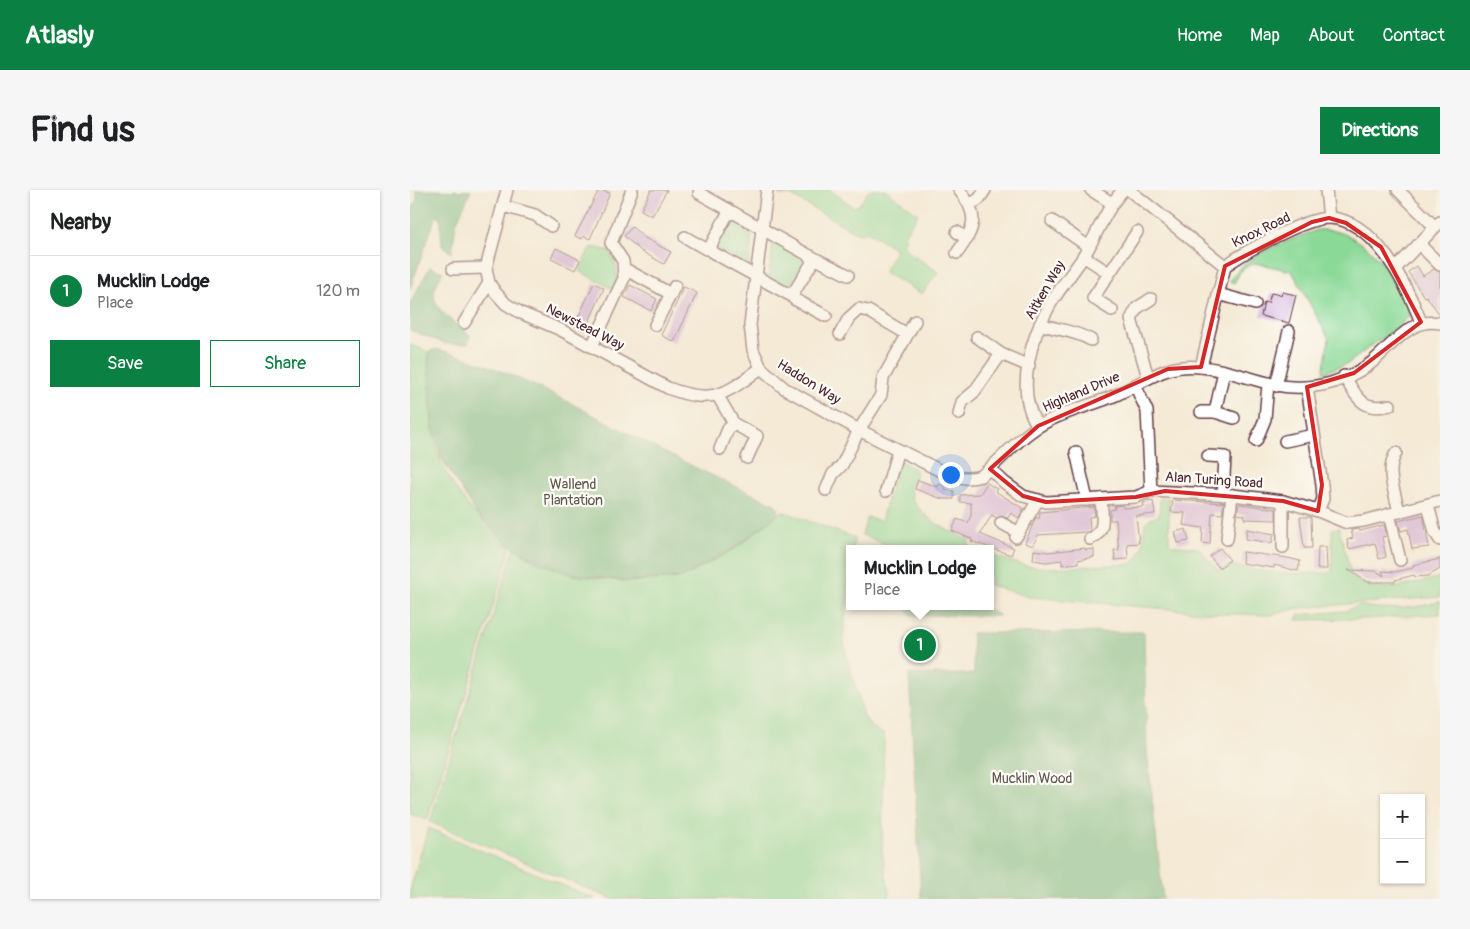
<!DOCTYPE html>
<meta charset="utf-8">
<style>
body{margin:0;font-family:Pangolin,sans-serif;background:#f6f6f6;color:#202124}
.controls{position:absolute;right:15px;bottom:15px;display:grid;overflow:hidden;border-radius:0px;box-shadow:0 1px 4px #0004}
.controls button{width:45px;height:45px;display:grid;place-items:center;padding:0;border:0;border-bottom:1px solid #e0e0e0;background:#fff;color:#202124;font:25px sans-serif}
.you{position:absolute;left:540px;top:284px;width:18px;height:18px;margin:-12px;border:4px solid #fff;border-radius:50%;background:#1a73e8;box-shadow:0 0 0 8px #1a73e833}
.badge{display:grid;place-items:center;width:32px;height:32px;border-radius:50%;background:#0b8043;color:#fff;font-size:16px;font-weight:700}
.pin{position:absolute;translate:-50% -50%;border:2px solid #fff;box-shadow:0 1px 5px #0006}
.popup{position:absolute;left:436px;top:355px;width:148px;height:65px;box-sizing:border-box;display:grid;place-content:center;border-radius:0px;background:#fff;filter:drop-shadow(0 1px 4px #0005);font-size:16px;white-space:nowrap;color:#757577}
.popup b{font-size:19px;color:#202124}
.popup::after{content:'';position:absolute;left:50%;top:100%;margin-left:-10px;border:10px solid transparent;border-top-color:#fff}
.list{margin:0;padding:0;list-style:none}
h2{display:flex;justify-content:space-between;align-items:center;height:65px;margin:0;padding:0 20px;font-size:21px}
h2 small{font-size:16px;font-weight:400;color:#757577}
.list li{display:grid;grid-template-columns:32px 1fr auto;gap:15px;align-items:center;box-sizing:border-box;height:70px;padding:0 20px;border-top:1px solid #e0e0e0}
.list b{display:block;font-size:19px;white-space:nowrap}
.list p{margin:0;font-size:16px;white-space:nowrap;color:#757577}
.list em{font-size:16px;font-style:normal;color:#757577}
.actions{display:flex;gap:10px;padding:15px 20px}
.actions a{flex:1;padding:11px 0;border:1px solid #0b8043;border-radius:0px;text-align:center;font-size:18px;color:#0b8043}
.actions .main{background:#0b8043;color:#fff}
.map{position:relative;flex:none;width:1030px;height:709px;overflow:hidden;border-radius:0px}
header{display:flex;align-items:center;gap:30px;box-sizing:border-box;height:70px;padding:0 25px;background:#0b8043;color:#fff}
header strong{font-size:24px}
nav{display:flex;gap:28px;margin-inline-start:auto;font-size:18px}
.intro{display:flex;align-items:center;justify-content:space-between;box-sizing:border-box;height:120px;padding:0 30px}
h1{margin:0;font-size:35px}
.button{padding:12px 22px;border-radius:0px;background:#0b8043;color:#fff;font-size:18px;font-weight:700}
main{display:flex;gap:30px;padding:0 30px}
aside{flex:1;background:#fff;border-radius:0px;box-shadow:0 1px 4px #0004}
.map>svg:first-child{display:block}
.green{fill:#8bd997;stroke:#6a7c61}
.forest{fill:#70b980;stroke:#5d6c56}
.building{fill:#caa0da}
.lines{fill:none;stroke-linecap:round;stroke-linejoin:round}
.minor-casing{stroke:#643d44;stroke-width:14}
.minor{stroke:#fff;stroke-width:11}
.marked{fill:none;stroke:#d62828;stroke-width:4;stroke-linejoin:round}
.labels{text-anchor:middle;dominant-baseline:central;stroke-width:4.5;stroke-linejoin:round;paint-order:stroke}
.street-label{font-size:14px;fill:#4a1f2b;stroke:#fdfcf7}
.park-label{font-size:14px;fill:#5e574b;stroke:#fdfcf7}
</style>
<header>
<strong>Atlasly</strong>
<nav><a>Home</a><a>Map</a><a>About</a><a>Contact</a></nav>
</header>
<div class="intro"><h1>Find us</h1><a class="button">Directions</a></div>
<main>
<aside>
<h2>Nearby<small></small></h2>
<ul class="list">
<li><span class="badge">1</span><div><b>Mucklin Lodge</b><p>Place</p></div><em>120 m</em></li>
</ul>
<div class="actions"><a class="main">Save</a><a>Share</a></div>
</aside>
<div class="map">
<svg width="1030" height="709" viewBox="0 0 1030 709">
<rect width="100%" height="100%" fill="#fdfcf7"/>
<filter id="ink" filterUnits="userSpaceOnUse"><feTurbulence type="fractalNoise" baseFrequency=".02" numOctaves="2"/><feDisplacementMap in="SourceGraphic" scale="10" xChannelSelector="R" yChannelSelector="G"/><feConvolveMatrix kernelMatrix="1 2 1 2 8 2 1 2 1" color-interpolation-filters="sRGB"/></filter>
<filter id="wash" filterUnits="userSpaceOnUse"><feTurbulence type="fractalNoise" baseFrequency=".0096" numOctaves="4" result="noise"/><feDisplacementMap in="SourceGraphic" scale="20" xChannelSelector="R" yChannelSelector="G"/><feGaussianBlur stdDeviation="1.12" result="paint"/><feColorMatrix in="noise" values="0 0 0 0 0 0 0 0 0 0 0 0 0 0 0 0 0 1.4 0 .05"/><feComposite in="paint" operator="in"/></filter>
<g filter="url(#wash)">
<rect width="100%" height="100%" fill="#f4ead5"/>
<!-- green -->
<g class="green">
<path d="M369,0H420L443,17L449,15L459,0H476L508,24L494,45L495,59L528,82L512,104L474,82L486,59L457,41L449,44L380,5H369Z"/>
<path d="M324,28L342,39L339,77L306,59L305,53L317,30Z"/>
<path d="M907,40C955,37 984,84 999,122V126L976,148L970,149L939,173L913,183L919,149L882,81L845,73L832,79L824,93L820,91C835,62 878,52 907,40Z"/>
<path d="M363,52L393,67L394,74L381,95L375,97L359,88Z"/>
<path d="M183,57L199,61C207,74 210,84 203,99L169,81L179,60Z"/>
<path d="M0,155L19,162C17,178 19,192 20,208C22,229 22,252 31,272C46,306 72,334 101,357L17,630L0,624Z"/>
<path d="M489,270L507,281C505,288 499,297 501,304C505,325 541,343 559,350L558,356L564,359H487L452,345L457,327L471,331Z"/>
<path d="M750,308H759V352L762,355L788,358L809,381L819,375L867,383H919L922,381V339L929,338L942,387C966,408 1003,393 1030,387V407L888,418L861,425L815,424L619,407L580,395V365L616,376L638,378L722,374C727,368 732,361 733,353C736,335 730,332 749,325Z"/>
<path d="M372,321L445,348L443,359H440V384L433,448L437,468L454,526L459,535L474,545L472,660L480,709H202L20,632L104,358L129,373L162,385L217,392L272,388L325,359Z"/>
<path d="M1030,411V424L956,429L886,430L888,425L936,421L950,415C970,421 1010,419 1030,411Z"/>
<path d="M18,638L185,709H0V701Z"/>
</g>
<!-- forest -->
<g class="forest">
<path d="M6,0L61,1L46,33L42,63L32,56L30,28L26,26L0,99V22L7,10Z"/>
<path d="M20,77L33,82C30,88 24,97 24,104C24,121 48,135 60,145L58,154H36L0,140V113Z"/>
<path d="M27,159C109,181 183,226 258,264C293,282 329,298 365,314L369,319L366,326L325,358L272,387L217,391L161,384L130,372L100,355L68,326L31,268L23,236L18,175L20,161Z"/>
<path d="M494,416H573L590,426L501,425Z"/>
<path d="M734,442L737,561L753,709H511L499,484H564L562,443Z"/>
</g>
<g id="blocks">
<!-- building -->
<g class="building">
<path d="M189,0L200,3L180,49L174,46L172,49L165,46Z"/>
<path d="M241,0H257L242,26L231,20Z"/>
<path d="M222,37L235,48L261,62L254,74L231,61L214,46Z"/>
<path d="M146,58L170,70L165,80L141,68Z"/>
<path d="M1007,76L1013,86L1024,79L1030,82V125L1016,106L1014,107L998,82Z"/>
<path d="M184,93L194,98L175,141L164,136Z"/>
<path d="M220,95L247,109L241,121L214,107Z"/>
<path d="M274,97L287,103L264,152L251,145Z"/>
<path d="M872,102L886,105L879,133L851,126L854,112L858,113L861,103L871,105Z"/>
<path d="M508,290L528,297L529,294L536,297L535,300L544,301V309H532L505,299Z"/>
<path d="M577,293L587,299L585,301L614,319L608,328L601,323L598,328L591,326L586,328L582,325L570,344L604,358L601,365L561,351L562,349L542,341L547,329L558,333L561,325V313L550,312V305L570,304Z"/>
<path d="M763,310L814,313L812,324L802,323L800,354L792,353L793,338L773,335L775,323L761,322Z"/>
<path d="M743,311L745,324L726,326L729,353L717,354L718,369L705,370L704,360H709L708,352L706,330H700V320L705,319L704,316L712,315L713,318L734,317L733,313Z"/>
<path d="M829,314L866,319V330L834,329L835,325L827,324Z"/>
<path d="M684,317L685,326L679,327L680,340L678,342L628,345L623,356L615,353L624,332L626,327L629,329L630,322Z"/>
<path d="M1013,325L1019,357L1002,359L998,339L991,341L988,331Z"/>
<path d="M890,327H901L902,358H894Z"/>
<path d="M974,335L977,346L972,347L976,367L969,369L965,353L939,359L937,350L943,348L941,340L949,339L950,341Z"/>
<path d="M776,339L779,351L768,353L765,342Z"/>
<path d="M837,339L864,344L862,353L836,349Z"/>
<path d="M908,357H916L917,379H907Z"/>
<path d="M675,358V360L684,359V367L668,370V373L652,375V370L636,372L623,370L624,360L638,362Z"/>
<path d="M810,358L820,370L809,378L800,366Z"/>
<path d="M833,362L878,368L890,371L888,381L864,375V378L832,373Z"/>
<path d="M1030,369V379L1018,386L1005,387L1004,385L985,390V392H958L938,380L966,381L974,386L972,381L985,382L1003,378V375Z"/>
<path d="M495,449H524V460L497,462Z"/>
</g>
</g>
</g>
<g filter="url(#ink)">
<use href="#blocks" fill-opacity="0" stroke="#643d44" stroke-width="1"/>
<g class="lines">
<!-- minor casing -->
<g class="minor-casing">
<g id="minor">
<path d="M97,0L76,78L79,93L85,102L96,114L111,123L151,140L258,198C302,215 315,205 351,178"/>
<path d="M357,0L340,135L343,160L351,178L374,198L449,240L535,283C549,288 558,290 571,286C591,270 607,249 629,236C653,221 681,216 706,205C737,191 754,173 791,177C841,182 865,207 921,193C934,189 951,181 961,173C982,156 1000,127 1030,133"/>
<path d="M681,0L702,13"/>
<path d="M719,0L815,76"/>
<path d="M916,0L919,28"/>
<path d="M988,0L1025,37"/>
<path d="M289,3L400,66L402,73L384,102L378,104L302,62L300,57L317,25L323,23"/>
<path d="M561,14L569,9L575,0"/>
<path d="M93,16L125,25L141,36"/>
<path d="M642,31L679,57"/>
<path d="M547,42L557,49"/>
<path d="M275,47L296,59H301"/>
<path d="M1009,54L1030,75"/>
<path d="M547,63C565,38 570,25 549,0"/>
<path d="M400,66L438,85"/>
<path d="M673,66L699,83"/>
<path d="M986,78L1030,32"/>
<path d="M43,79L76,78"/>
<path d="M215,79L261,104"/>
<path d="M381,104L384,109L416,126"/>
<path d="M808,104L845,114"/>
<path d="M702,120L683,108L727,42"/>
<path d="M54,133L79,93"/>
<path d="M630,134C648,140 666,141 681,150"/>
<path d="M245,135L265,96"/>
<path d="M430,144L439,128L449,119L458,121L497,144"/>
<path d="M567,147L591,164L619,176"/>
<path d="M182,156L214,88L213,71L201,53L222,0"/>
<path d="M791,177L815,76C836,61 895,28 919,28C965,29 997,96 1011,132"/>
<path d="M934,186C947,207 952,222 980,215"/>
<path d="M738,187L721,129L727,118L741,109"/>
<path d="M725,195L737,221L741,301"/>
<path d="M866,196L879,141"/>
<path d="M897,197L912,295L913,309L908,321"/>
<path d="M308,206L324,234L347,246L337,268"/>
<path d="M791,222H805L824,228"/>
<path d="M805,222L814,181"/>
<path d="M549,224L552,212L564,202L591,164"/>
<path d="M628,236C604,202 621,147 641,113C651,97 663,82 674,66C687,44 696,19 713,0"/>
<path d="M846,251L855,229L858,194"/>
<path d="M875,251L904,245"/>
<path d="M310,259L318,239L324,234"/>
<path d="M666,262L677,310"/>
<path d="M986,263C975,281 985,302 989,322"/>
<path d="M798,266L815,267L813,305"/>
<path d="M580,279L595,293L613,306L636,312L726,307L741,301L822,305L873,311L908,321L937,333L954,331L1030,311"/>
<path d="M416,300L423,284L432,275L449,240L471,205L473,188L505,131"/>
<path d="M476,301L488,260"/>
<path d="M1018,315L1025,342L1030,350"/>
<path d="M979,324L990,370"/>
<path d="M591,333L608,342"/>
<path d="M606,347L628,310"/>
<path d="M680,349C697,342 692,324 691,309"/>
<path d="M817,349L822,305"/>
<path d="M873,357V311"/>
</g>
</g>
<!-- minor -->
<use href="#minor" class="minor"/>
</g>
</g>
<!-- marked area -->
<path d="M0 0H1030V709H0ZM919,28L936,33L971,57L1011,132L944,183L897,197L912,295L908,321L873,311L755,301L726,307L636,312L613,306L580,279L628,236L758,179L791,177L815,76L902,32Z" fill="#f4ead5" fill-opacity=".55" fill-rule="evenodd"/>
<path class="marked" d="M919,28L936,33L971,57L1011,132L944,183L897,197L912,295L908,321L873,311L755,301L726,307L636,312L613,306L580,279L628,236L758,179L791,177L815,76L902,32Z"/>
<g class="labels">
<!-- street labels -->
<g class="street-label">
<text transform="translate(851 40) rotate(-26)">Knox Road</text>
<text transform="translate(635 100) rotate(-60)">Aitken Way</text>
<text transform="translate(175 137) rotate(27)">Newstead Way</text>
<text transform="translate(399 192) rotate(32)">Haddon Way</text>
<text transform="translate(671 202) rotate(-23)">Highland Drive</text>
<text transform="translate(804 290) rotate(4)">Alan Turing Road</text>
</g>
<!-- park labels -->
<g class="park-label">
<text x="163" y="294">Wallend<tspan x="163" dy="16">Plantation</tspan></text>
<text x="622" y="588">Mucklin Wood</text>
</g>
</g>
</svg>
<div class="controls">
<button>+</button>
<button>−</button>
</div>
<div class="you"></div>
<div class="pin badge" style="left:510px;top:455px">1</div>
<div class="popup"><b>Mucklin Lodge</b>Place</div>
</div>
</main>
